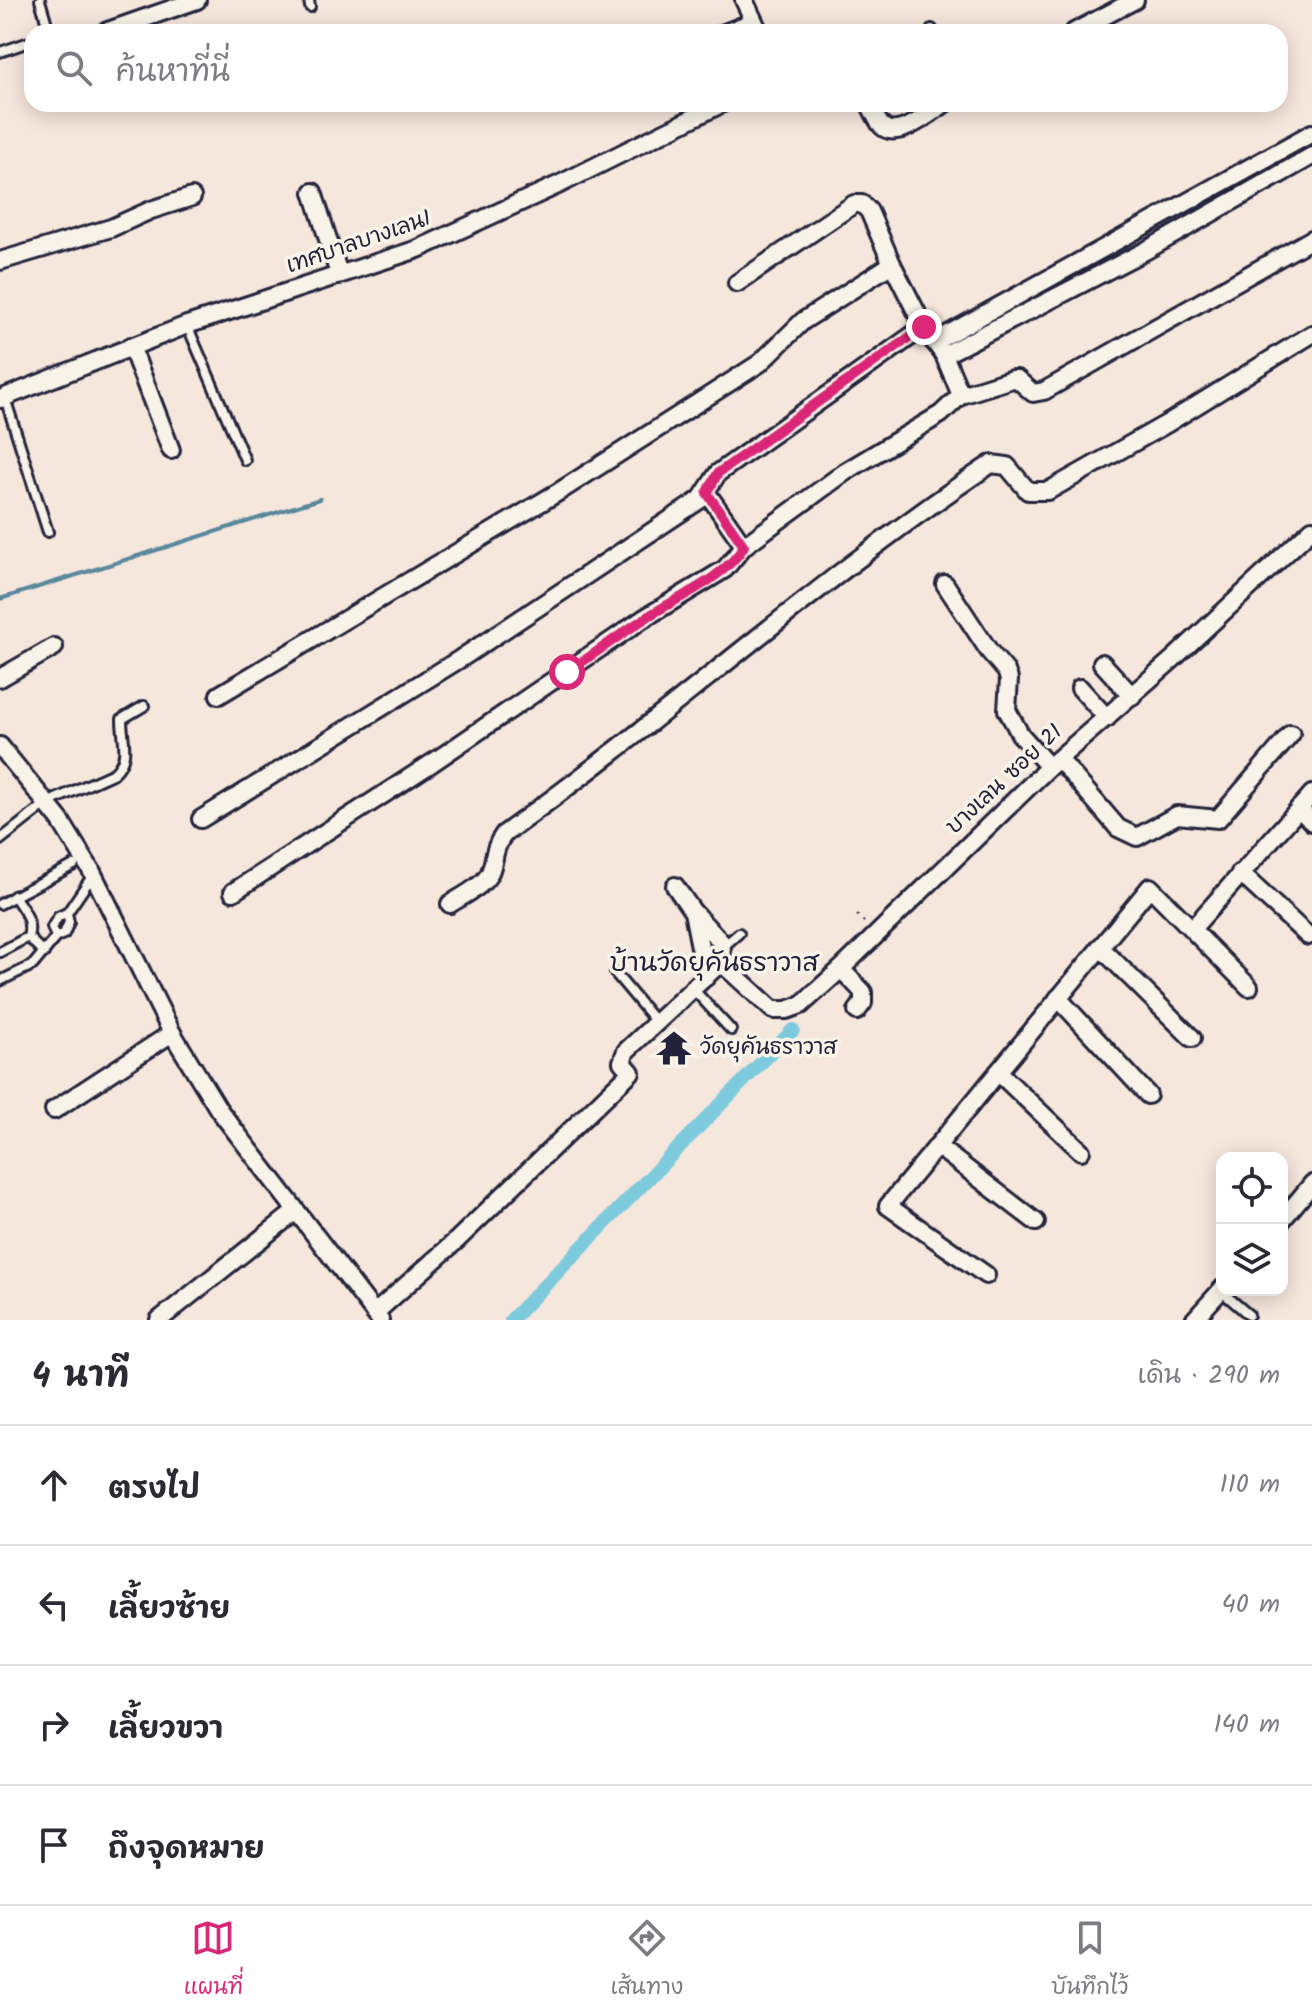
<!DOCTYPE html>
<html lang="th">
<meta charset="utf-8">
<style>
body{margin:0;font-family:Kalam,"Playpen Sans Thai",sans-serif;background:#f7f7f7;color:#2b2b33}
.controls{position:absolute;right:24px;bottom:24px;display:grid;overflow:hidden;border-radius:16px;box-shadow:0 4px 20px #0003}
.controls button{width:72px;height:72px;display:grid;place-items:center;padding:0;border:0;border-bottom:2px solid #e1e1e2;background:#fff;color:#2b2b33;font:40px sans-serif}
.stop{position:absolute;width:24px;height:24px;margin:-18px;border:6px solid #db2777;border-radius:50%;background:#fff}
.stop.end{background:#db2777;border-color:#fff;box-shadow:0 2px 8px #0008}
.list{margin:0;padding:0;list-style:none}
h2{display:flex;justify-content:space-between;align-items:center;height:104px;margin:0;padding:0 32px;font-size:34px}
h2 small{font-size:26px;font-weight:400;color:#7c7c81}
.list li{display:grid;grid-template-columns:52px 1fr auto;gap:24px;align-items:center;box-sizing:border-box;height:120px;padding:0 32px;border-top:2px solid #e1e1e2}
.list b{display:block;font-size:30px;white-space:nowrap}
.list em{font-size:26px;font-style:normal;color:#7c7c81}
.icon{flex:none;width:44px;height:44px;fill:none;stroke:currentColor;stroke-width:2;stroke-linecap:round;stroke-linejoin:round}
.map{position:relative;flex:none;width:1312px;height:1320px;overflow:hidden}
.search{position:absolute;background:#fff;box-shadow:0 4px 20px #0003;left:24px;right:24px;top:24px;height:88px;display:flex;align-items:center;gap:20px;box-sizing:border-box;padding:0 28px;border-radius:24px;color:#7c7c81;font-size:30px}
.sheet{height:584px;background:#fff}
nav{display:flex;justify-content:space-around;align-items:center;box-sizing:border-box;height:112px;border-top:2px solid #e1e1e2;background:#fff;font-size:22px;color:#7c7c81}
nav a{display:grid;justify-items:center;gap:4px}
nav .on{color:#db2777}
.map>svg:first-child{display:block}
.lines{fill:none;stroke-linecap:round;stroke-linejoin:round}
.stream{stroke:#59879c;stroke-width:4}
.canal{stroke:#7ecadd;stroke-width:14}
.service-casing{stroke:#22223b;stroke-width:14}
.minor-casing{stroke:#22223b;stroke-width:22}
.path{stroke:#22223b;stroke-width:2;stroke-dasharray:2 6;stroke-linecap:butt}
.service{stroke:#f7f3e8;stroke-width:8}
.minor{stroke:#f7f3e8;stroke-width:16}
.route{stroke:#db2777;stroke-width:10}
.labels{text-anchor:middle;dominant-baseline:central;stroke-width:7;stroke-linejoin:round;paint-order:stroke}
.street-label{font-size:22px;fill:#22223b;stroke:#f7f3e8}
.poi-label{font-size:22px;fill:#22223b;stroke:#f7f3e8;text-anchor:start}
.quarter-label{font-size:26px;fill:#22223b;stroke:#f7f3e8}
</style>
<div class="map">
<svg width="1312" height="1320" viewBox="0 0 1312 1320">
<rect width="100%" height="100%" fill="#f6e7dd"/>
<filter id="ink" filterUnits="userSpaceOnUse"><feTurbulence type="fractalNoise" baseFrequency=".0125" numOctaves="2"/><feDisplacementMap in="SourceGraphic" scale="16" xChannelSelector="R" yChannelSelector="G"/><feConvolveMatrix kernelMatrix="1 2 1 2 8 2 1 2 1" color-interpolation-filters="sRGB"/></filter>
<g filter="url(#ink)">
<g class="lines">
<!-- stream -->
<path class="stream" d="M0,599L320,499"/>
<!-- canal -->
<path class="canal" d="M511,1320L793,1030"/>
<!-- service casing -->
<g class="service-casing">
<g id="service">
<path d="M40,0L47,24L45,32"/>
<path d="M309,0L310,7"/>
<path d="M932,29L933,32"/>
<path d="M716,32L752,18"/>
<path d="M0,52L32,41"/>
<path d="M187,325L245,460"/>
<path d="M5,398L48,532"/>
<path d="M0,840L47,803L114,773C131,757 122,740 122,719L144,706"/>
<path d="M0,904L74,865"/>
<path d="M67,913L69,922L64,934L56,937L52,927L58,917L67,913L93,875"/>
<path d="M28,937L44,953"/>
<path d="M724,946L739,933"/>
<path d="M0,952L28,937C33,920 23,909 14,896"/>
<path d="M615,973L656,1022"/>
<path d="M0,981L33,965L56,937"/>
<path d="M693,989L731,1030"/>
<path d="M1221,1291L1249,1315"/>
</g>
</g>
<!-- minor casing -->
<g class="minor-casing">
<g id="minor">
<path d="M744,0L759,32"/>
<path d="M105,32L197,0"/>
<path d="M1074,32L1135,0"/>
<path d="M869,104C873,110 877,121 882,126C897,141 930,113 944,104"/>
<path d="M313,192L339,274"/>
<path d="M0,261L111,228L151,210L192,197"/>
<path d="M737,283L854,204H862L869,211L892,264L924,327L944,355L961,395L941,414L845,472L744,546"/>
<path d="M934,342L1312,133"/>
<path d="M131,346L171,450"/>
<path d="M944,355L1145,251L1312,156"/>
<path d="M961,395L1012,379H1017L1033,393L1044,391L1312,239"/>
<path d="M0,399L187,325L418,249L560,184L721,104"/>
<path d="M945,584L989,651L1006,671L1009,679L1007,710L1020,734L1049,767"/>
<path d="M1102,663L1132,696"/>
<path d="M0,678L54,647"/>
<path d="M1080,688L1107,718"/>
<path d="M219,695L560,491L760,363L803,321L892,264"/>
<path d="M0,746L60,820L91,870L172,1033L219,1110L380,1320"/>
<path d="M1059,759L1118,828L1137,837L1177,815L1218,819L1291,734"/>
<path d="M1299,808L1312,822"/>
<path d="M201,819L460,659L701,499L718,473L924,327"/>
<path d="M1240,873L1308,936"/>
<path d="M675,886L693,912L706,977"/>
<path d="M233,892L432,763L643,619L725,569L744,546L707,493"/>
<path d="M450,904C462,896 480,888 488,876C496,864 491,851 504,834C670,715 821,577 991,464L1007,466L1028,491H1048L1168,423L1312,334"/>
<path d="M694,913L722,943L721,965"/>
<path d="M1192,929L1312,794"/>
<path d="M1100,947L1192,1038"/>
<path d="M841,969L863,992V1003L857,1011"/>
<path d="M1058,998L1148,1095"/>
<path d="M998,1072L1081,1151"/>
<path d="M54,1110L172,1033"/>
<path d="M937,1146L1036,1222"/>
<path d="M1282,1220L1312,1184"/>
<path d="M986,1275L888,1206L1150,887L1249,987"/>
<path d="M375,1313L457,1240L631,1072L622,1062L626,1051L717,966L726,967L773,1010H787L801,1005L841,969L1049,767L1173,659L1312,529"/>
<path d="M159,1320L296,1211"/>
<path d="M1194,1320L1222,1289"/>
</g>
</g>
<!-- path -->
<path class="path" d="M857,915L865,923"/>
<!-- service -->
<use href="#service" class="service"/>
<!-- minor -->
<use href="#minor" class="minor"/>
</g>
</g>
<g class="lines" filter="url(#ink)">
<!-- route -->
<path class="route" d="M567,672C593,655 618,636 644,619C674,599 726,578 744,546L707,493L718,473L924,327"/>
</g>
<!-- icons -->
<defs>
<g id="temple-bare" transform="scale(2.76)"><path d="M0-6L5-2H3V0L6.5 2.5H4V6H1.5V3h-3V6H-4V2.5H-6.5L-3 0V-2H-5Z" fill="#22223b" stroke="#f7f3e8" stroke-width="2.5" paint-order="stroke"/></g>
</defs>
<g fill-rule="evenodd">
<use href="#temple-bare" x="674" y="1048"/>
</g>
<g class="labels">
<!-- street labels -->
<g class="street-label">
<text transform="translate(359 243) rotate(-19)">เทศบาลบางเลน1</text>
<text transform="translate(1005 780) rotate(-43)">บางเลน ซอย 21</text>
</g>
<!-- poi labels -->
<g class="poi-label">
<text x="700" y="1048">วัดยุคันธราวาส</text>
</g>
<!-- quarter labels -->
<g class="quarter-label">
<text x="714" y="964">บ้านวัดยุคันธราวาส</text>
</g>
</g>
</svg>
<div class="controls">
<button><svg class="icon" aria-label="locate" viewBox="0 0 24 24"><circle cx="12" cy="12" r="6"/><path d="M12 2v4M12 18v4M2 12h4M18 12h4"/></svg></button>
<button><svg class="icon" aria-label="layers" viewBox="0 0 24 24"><path d="M12 4l9 5-9 5-9-5zM3 14l9 5 9-5"/></svg></button>
</div>
<div class="stop" style="left:567px;top:672px"></div>
<div class="stop end" style="left:924px;top:327px"></div>
<div class="search"><svg class="icon" aria-label="search" viewBox="0 0 24 24"><circle cx="10" cy="10" r="6"/><path d="M15 15l6 6"/></svg>ค้นหาที่นี่</div>
</div>
<section class="sheet">
<h2>4 นาที<small>เดิน · 290 m</small></h2>
<ul class="list">
<li><svg class="icon" aria-label="ahead" viewBox="0 0 24 24"><path d="M12 20V5M6 11l6-6 6 6"/></svg><div><b>ตรงไป</b></div><em>110 m</em></li>
<li><svg class="icon" aria-label="left" viewBox="0 0 24 24"><path d="M17 20v-9H6M10 6l-5 5 5 5"/></svg><div><b>เลี้ยวซ้าย</b></div><em>40 m</em></li>
<li><svg class="icon" aria-label="right" viewBox="0 0 24 24"><path d="M7 20v-9h11M14 6l5 5-5 5"/></svg><div><b>เลี้ยวขวา</b></div><em>140 m</em></li>
<li><svg class="icon" aria-label="arrive" viewBox="0 0 24 24"><path d="M6 21V4h12l-3 4 3 4H6"/></svg><div><b>ถึงจุดหมาย</b></div></li>
</ul>
</section>
<nav>
<a class="on"><svg class="icon" aria-label="map" viewBox="0 0 24 24"><path d="M3 6l6-2 6 2 6-2v14l-6 2-6-2-6 2zM9 4v14M15 6v14"/></svg>แผนที่</a>
<a><svg class="icon" aria-label="directions" viewBox="0 0 24 24"><path d="M12 3l9 9-9 9-9-9zM9 14v-3h6M13 9l2 2-2 2"/></svg>เส้นทาง</a>
<a><svg class="icon" aria-label="saved" viewBox="0 0 24 24"><path d="M7 4h10v16l-5-4-5 4z"/></svg>บันทึกไว้</a>
</nav>
